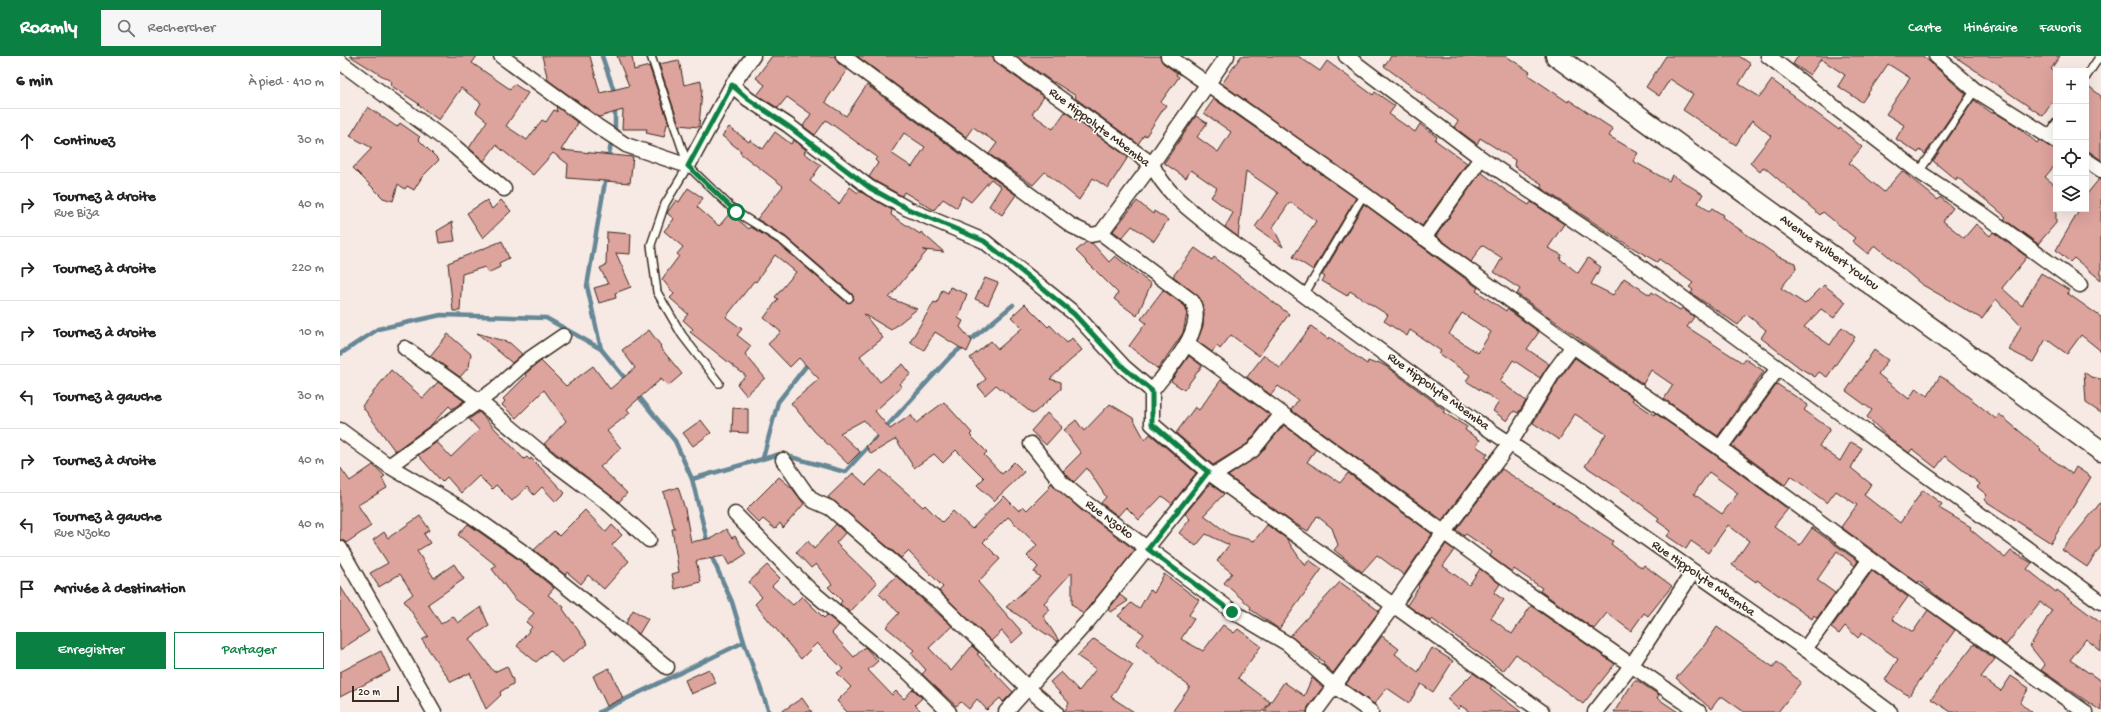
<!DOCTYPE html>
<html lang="fr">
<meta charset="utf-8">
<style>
body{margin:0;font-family:"Gochi Hand",sans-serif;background:#f6f6f6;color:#222}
.controls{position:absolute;right:12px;top:12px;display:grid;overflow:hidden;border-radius:0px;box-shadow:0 4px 16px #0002}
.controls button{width:36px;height:36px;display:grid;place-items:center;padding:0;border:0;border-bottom:1px solid #e0e0e0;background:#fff;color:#222;font:20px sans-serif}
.scale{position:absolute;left:12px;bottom:10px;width:47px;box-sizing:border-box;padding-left:4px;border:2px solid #3b2a1e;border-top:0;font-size:11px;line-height:14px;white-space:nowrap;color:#3b2a1e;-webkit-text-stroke:3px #fdfcf7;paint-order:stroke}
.stop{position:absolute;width:12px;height:12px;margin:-9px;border:3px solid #0b8043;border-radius:50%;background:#fff}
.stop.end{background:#0b8043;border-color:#fff;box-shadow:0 1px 4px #0008}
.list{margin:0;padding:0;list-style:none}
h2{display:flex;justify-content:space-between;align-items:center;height:52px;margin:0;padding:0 16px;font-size:17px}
h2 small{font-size:13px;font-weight:400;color:#767676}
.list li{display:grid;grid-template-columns:26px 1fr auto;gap:12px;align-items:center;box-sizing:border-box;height:64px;padding:0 16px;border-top:1px solid #e0e0e0}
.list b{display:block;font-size:15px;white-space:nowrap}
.list p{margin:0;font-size:13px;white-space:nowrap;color:#767676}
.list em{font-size:13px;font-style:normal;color:#767676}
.actions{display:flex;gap:8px;padding:12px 16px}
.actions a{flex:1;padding:9px 0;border:1px solid #0b8043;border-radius:0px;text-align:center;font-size:14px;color:#0b8043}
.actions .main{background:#0b8043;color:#fff}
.icon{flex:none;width:22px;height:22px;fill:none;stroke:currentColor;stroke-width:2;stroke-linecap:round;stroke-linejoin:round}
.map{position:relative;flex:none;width:1761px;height:656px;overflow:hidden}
header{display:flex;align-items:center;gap:24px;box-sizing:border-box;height:56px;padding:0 20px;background:#0b8043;color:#fff}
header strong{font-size:19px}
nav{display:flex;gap:22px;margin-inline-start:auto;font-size:14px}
.search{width:280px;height:36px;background:#f6f6f6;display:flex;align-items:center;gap:10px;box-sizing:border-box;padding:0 14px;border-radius:0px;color:#767676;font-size:15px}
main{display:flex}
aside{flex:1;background:#fff}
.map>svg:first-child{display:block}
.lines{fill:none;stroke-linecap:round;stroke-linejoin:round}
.stream{stroke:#668795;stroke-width:4.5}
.building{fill:#dda39d;stroke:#3b2a1e;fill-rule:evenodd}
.lane-casing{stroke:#3b2a1e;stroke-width:10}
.street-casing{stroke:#3b2a1e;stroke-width:17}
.secondary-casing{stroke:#3b2a1e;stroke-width:23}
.lane{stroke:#fdfcf7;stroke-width:7}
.street{stroke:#fdfcf7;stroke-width:14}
.secondary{stroke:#fdfcf7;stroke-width:20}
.route{stroke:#0b8043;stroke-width:5}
.labels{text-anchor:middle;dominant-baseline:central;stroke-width:3;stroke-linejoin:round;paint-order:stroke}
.street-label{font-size:13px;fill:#3b2a1e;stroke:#fdfcf7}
</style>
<header>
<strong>Roamly</strong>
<div class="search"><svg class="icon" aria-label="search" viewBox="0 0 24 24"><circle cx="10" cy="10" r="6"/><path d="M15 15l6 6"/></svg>Rechercher</div>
<nav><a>Carte</a><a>Itinéraire</a><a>Favoris</a></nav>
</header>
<main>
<aside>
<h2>6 min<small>À pied · 410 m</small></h2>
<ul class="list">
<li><svg class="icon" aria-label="ahead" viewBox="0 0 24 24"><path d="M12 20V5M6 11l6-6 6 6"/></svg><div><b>Continuez</b></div><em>30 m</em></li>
<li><svg class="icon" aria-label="right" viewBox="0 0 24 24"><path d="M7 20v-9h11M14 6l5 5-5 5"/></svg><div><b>Tournez à droite</b><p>Rue Biza</p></div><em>40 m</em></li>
<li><svg class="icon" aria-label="right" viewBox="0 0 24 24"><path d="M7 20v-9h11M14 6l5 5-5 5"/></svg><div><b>Tournez à droite</b></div><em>220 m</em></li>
<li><svg class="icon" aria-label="right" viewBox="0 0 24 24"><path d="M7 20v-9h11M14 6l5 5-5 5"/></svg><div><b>Tournez à droite</b></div><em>10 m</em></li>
<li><svg class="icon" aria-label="left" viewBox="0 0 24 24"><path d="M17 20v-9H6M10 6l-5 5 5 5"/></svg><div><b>Tournez à gauche</b></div><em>30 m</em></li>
<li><svg class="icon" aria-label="right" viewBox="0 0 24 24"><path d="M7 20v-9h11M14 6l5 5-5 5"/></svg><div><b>Tournez à droite</b></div><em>40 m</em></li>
<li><svg class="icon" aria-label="left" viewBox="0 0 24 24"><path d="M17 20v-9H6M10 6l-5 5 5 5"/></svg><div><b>Tournez à gauche</b><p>Rue Nzoko</p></div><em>40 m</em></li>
<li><svg class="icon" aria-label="arrive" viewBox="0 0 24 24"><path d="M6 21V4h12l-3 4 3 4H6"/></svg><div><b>Arrivée à destination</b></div></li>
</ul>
<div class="actions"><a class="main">Enregistrer</a><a>Partager</a></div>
</aside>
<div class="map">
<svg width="1761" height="656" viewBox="0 0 1761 656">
<rect width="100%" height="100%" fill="#f7eae5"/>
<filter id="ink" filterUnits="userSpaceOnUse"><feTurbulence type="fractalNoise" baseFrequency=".025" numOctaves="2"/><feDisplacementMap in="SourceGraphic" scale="8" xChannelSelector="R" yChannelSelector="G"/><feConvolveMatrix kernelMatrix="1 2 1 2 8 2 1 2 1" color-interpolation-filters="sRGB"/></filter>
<g filter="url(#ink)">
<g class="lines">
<!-- stream -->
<g class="stream">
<path d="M262,0L275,38"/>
<path d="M275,75V51"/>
<path d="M268,105L271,87"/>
<path d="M266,120L247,230L261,293L288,326"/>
<path d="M0,298L38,273L101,259L206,262L261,293"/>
<path d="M296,337L335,385L352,423L368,488"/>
<path d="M423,402L438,346L470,305"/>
<path d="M352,423L440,398L505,416L611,300L673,249"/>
<path d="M370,497L392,546L404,586L429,656"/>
<path d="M259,656L404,586"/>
</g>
</g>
<!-- building -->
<g class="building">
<path d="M10,0H137L132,7L170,33L174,28L188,37L166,70L187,84L202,64L206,66L214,54L217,56L216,50L238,67L221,94L293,101L290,127L227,122L228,108L213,97L193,119L156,89L144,105L129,92L147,65L136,56L141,47L121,32L99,64L78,49L79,48L50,29L52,26Z"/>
<path d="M202,0H250L260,37L289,30L277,0H292L294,14L309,10L329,68H327L324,81L306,77L307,73H282L283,54L259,61L208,24Z"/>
<path d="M432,0H495L498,7L507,14L485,46L506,60L527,29L676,139L662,159L649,150L661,131L651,123L631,146L622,140L617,152L603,143L594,154L564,136L562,140L535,125L529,121L538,107L535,104L537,101L486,64L475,79L463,70L471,58L447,41L438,52L417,39L425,29L416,22ZM564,77L585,91L572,111L551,97Z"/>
<path d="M517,0H653L656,7L704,41L692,58L713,73L725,56L788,101L768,132L753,122L739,144L705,116L693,129L649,98L657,87L633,71L626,81Z"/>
<path d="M676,0H820L823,7L837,17L836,19L839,21L821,46L826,49L806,80L804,79L798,88L735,42L736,40L714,26V27Z"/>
<path d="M901,0H958L980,15L987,5L1033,39L1035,36L1055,50L1049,58L1075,76L1080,68L1097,81L1095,84L1127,107L1082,170L882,28Z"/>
<path d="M1051,0H1166L1190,16L1188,19L1228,46L1229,44L1273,73L1269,80L1298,97L1293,105L1329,125L1332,119L1363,138L1358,147L1369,155L1372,152L1383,159L1382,161L1439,201L1455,207L1456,213L1441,232L1465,248L1484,229L1506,246L1494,262L1481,253L1464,271L1490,289L1502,271L1515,281L1487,321L1479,316L1475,321L1460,312L1421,282L1426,274L1406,258L1398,269L1351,237L1353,234L1349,231L1353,227L1319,203L1317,206L1288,189L1200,131L1202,128L1174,110L1175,104L1140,82L1137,88L1114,71L1118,65L1044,10Z"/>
<path d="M1326,0H1399L1411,8L1399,28L1420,41L1432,24L1499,74L1500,72L1522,91L1509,107L1544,136L1562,115L1598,144L1600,141L1613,152L1603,165L1624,182L1636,168L1650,180L1653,176L1687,201L1662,232L1682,250L1701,217L1729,234L1727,237L1761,261V295L1741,279L1727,298L1706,283L1693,306L1669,294L1681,270L1656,243L1642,263L1581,228L1535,189L1528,198L1512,185L1515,182L1483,156L1480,159L1424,111L1420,116L1410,107L1431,80L1412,64L1396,89L1343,54L1353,38L1330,23L1319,40L1306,31Z"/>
<path d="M1458,0H1583L1626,38L1585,98L1580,94L1578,97L1556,83L1564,69L1546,58L1570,22L1548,8L1522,46L1498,30L1505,19L1481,3L1470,19L1453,8Z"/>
<path d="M1614,0H1720L1711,13L1716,17V40L1703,60Z"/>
<path d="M339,4L344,29L361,25L362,34L359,71L339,69L319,8Z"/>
<path d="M1746,28L1761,40V104L1746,93Z"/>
<path d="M874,43L1016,142L973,214L953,201L976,165L950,146L933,171L943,191L915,171L938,137L906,115L898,181L885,171L893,157L871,141L877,132L851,114L846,122L824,107L856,60L867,67L857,81L878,96L891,76L864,57Z"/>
<path d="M1634,44L1652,57L1654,56L1677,70L1697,87L1699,84L1716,95V108L1705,121L1716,130V167L1698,188L1664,163L1666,161L1647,145L1617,121L1616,124L1593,105Z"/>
<path d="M28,51L57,71L60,67L80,81L78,83L99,104L82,121L74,134L67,130L65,133L58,128L53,145L43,142L13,112L32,92L10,80Z"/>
<path d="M389,71L409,86L410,84L423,93L435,76L451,88L454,84L466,94L464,97L481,109L470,125L499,148L510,131L518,137L519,135L552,154L551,159L580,178L581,176L604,196L583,194L587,195L549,242L577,253L551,274L524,258L543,282L520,300L540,326L563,308L571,318L559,328L562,331L535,355L550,373L571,359L576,367L604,346L632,377L630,379L647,396L644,399L662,418L674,406L684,416L654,445L637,429L644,422L616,394L603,407L594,398L574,412L556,383L531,398L526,390L538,381L524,364L500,377L520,396L508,408L474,375L451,347L479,323L459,302L450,311L428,288L441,276L424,262L438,243L435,241L456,216L435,199L416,226L414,225L386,261L402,273L397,279L411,290L405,298L425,322L406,339L397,328L406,320L350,276L353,273L343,264L348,258L330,242L334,238L322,223L339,200L337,198L343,191L324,175L334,163L327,157L336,144L339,146L348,132L363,142L357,151L379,170L390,157L409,173L411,171L440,189L506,246L510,247L514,243L512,238L446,181L417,163L443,130L400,97L401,95L382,80Z"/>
<path d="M1141,116L1168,136L1189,149L1191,146L1224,168L1208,192L1222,199L1220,203L1238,217L1248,202L1261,211L1251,228L1273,239L1284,222L1310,239L1312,236L1340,254L1342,252L1354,261L1347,271L1403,307L1405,303L1424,315L1378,380L1324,343L1333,329L1311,314L1303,328L1177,238L1180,233L1154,216L1162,202L1142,189L1131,206L1096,180Z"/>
<path d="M1760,122H1761V224L1734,202L1730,206L1716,194L1740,153H1746V139Z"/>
<path d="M147,144L152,153L161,144L171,155L143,182L127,157Z"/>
<path d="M797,145L813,158L814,155L828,164L814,185L792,170L782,182L773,175Z"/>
<path d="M1024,148L1138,232L1136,235L1166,255L1167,253L1199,276L1187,293L1209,308L1200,322L1173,304L1160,325L1186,345L1178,357L1174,355L1167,365L1153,355L1159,346L1126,325L1130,319L1099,298L1101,295L1070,274L1067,280L1044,265L1048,259L1010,235L1007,240L982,225L985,221L982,219ZM1122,257L1151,276L1138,297L1109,278Z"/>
<path d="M112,166L115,185L99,187L97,175Z"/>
<path d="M267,176L291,178L290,198L276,197L291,231L275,237L276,242L259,247L254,232L268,228L260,212L266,209Z"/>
<path d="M162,185L169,202L159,207L160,211L148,217L145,211L122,218L120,255H113L108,207Z"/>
<path d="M746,186L752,187L769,206L775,200L811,228L797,260L774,243L778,237L736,195Z"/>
<path d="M855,192L872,204L874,201L949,258L919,300L891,279L880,293L877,290L872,296L857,285L863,270L864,257L860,242L833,220Z"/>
<path d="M645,222L658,227L648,249L635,243Z"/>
<path d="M610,231L627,238L618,262L623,265L620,271L632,285L627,296L595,276L584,294L570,286L594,246L597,247L602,234L608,237Z"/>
<path d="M823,234L845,250L847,257L843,277L818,313L789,290L806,267L801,263Z"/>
<path d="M685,248L708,271L710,269L727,287L732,282L742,294L710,323L721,326V333L693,358L656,329L645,339L638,330L646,323L630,302L651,285L658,293L682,272L671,261Z"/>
<path d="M971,270L988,283L989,281L1027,308L1028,305L1036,308L1038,306L1047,311L1105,354L1103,356L1127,371L1125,374L1140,384L1136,390L1148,398L1145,402L1148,403L1102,464L951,354L958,344L938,330L931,339L907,321L924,299L940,312Z"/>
<path d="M309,274L321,290L320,291L342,318L328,330L321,323L287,353L290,357L267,375L281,392L260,411L287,437L279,446L204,388L226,365L204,334L176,362L162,349L165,345L163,343L186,320L185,318L201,305L226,330L253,310L270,333L295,312L282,294Z"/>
<path d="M137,277L170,287L182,298L172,307Z"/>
<path d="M108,278L131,298L129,311L120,321L90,300Z"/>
<path d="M1534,294L1548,304L1538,318L1569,343L1576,332L1588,340L1600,320L1615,329V330L1656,363L1659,358L1701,393L1700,394L1732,418L1736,411L1751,421L1711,487L1644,444L1647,439L1637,431L1640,428L1605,400L1596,412L1572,393L1569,397L1550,383L1527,361L1532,354L1506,335Z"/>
<path d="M849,300L862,310L844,334L831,325Z"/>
<path d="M1235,302L1294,342L1292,344L1314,359L1315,357L1375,399L1448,453L1434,470L1460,489L1472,472L1518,505L1515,510L1497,495L1477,524L1495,537L1477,562L1474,559L1472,563L1417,524L1416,526L1392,509L1409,485L1388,469L1368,497L1351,485L1346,493L1327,480L1331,475L1317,465L1319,462L1294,443L1245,410L1266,378L1235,358L1219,384L1193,367L1220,322ZM1369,416L1398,437L1382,458L1354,438Z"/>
<path d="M51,314L83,342L98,326L124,345L112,353L109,350L91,369L55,395L22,350Z"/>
<path d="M1744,316L1751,321L1761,323V357L1746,347Z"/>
<path d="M881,324L930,359L907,388L873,409L836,377L855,351L859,354Z"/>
<path d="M1437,328L1468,349L1464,354L1490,373L1479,390L1500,405L1511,386L1522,392L1511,412L1531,428L1524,439L1560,467L1583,434L1602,448L1599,452L1631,471L1630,473L1665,502L1671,495L1692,507L1687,513L1716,536L1717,534L1761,567V595L1746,583L1730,604L1761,625V655L1701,614L1705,609L1690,590L1712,554L1700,546L1666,589L1597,540L1579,525L1578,527L1501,471L1517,449L1496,435L1487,447L1451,420L1445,429L1392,390Z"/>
<path d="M770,348L793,362L805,384L810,378L856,417L832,448L822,440L799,464L786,451L778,460L761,447L766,441L747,412L734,426L723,415L741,397L724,374L736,364L744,375Z"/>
<path d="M393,352L408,353V377L392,376Z"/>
<path d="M139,356L184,403L187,401L190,404L191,402L225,437L216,446L202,431L194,439L187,431L172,445L156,429L152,433L139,420L121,437L107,421L102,426L78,399L97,386L111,401L139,374L129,363Z"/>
<path d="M707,357L722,371L706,389L691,375Z"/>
<path d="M361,364L371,377L353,390L343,377Z"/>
<path d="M944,369L976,393L967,406L1000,427L1008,417L1092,478L1064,519L1037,499L1022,516L994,494L998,489L992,472L977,460L968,475L952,466L888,420L919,399Z"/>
<path d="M33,409L45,420L42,422L47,432L18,449L31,470L6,487L0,484V411L10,425Z"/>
<path d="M1162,413L1273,485L1271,488L1302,512L1304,509L1332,530L1308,560L1304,557L1291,575L1267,557L1254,573L1200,535L1202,532L1174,513L1172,516L1150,500L1152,496L1142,489L1126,478L1124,480L1116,474Z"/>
<path d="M541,414L583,451L585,449L602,466L613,455L632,473L664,440L679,455L683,450L687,454L710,431L709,430L711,427L741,454L795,494L743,558L732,548V516L704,547L710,554L703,560L719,585L718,586L666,551L700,521L694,516L698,511L687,500L697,489L668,461L643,486L660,503L638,526L683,577L672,587L662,575L651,585L599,535L603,531L568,495L561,502L488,441L513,417L526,429Z"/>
<path d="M439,421L452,432L464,448L443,472L440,467L435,473L423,463L419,467L406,454Z"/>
<path d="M870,428L884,438L864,459L889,478L914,485L927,469L946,482L965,510L969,504L982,513L939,573L910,553L911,551L884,527L892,517L877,505L889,489L866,478L856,490L839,477L850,463L845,458Z"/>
<path d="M338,431L345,453L351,486L372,482L386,473L392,482L395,480L406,498L389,509L384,500L356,505L361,526L335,533L332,518L339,516L332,473H335L323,436Z"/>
<path d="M1761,446V490L1747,511L1722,494Z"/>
<path d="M245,454L266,476L272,469L282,479L272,489L289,505L264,533L248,519L241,528L227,516L225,519L194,494L214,475L219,480Z"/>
<path d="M80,460L90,474L84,478L90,487L77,495L94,522L114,508L124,523L88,548L101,568L113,560L118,567L141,551L149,570L129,583L154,616L167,610L173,624V628L160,636L161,639L146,653L130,617L111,626L82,584L88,580L64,545L73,538L60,518L39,531L30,517L48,507L33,484L44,476L48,482Z"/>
<path d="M128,468L182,506L214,532L208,539L224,551L223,553L248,588L222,607L210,594L196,606L177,590L192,571L186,566L194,557L175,543L152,513L157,510L118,479Z"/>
<path d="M496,468L505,477L496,487L537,527L510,556L500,548L502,545L488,531L492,528L476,508L471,512L456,496L468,485L474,493Z"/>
<path d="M1106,488L1114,494L1103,510L1129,529L1140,513L1160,528L1154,537L1164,544L1151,562L1172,578L1191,550L1275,608L1243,648L1176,598L1163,615L1092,563L1090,565L1067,549L1079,531L1078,529Z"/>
<path d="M427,509L440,522L432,530L453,549L462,540L484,562L487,559L499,569L492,577L514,601L525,591L538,605L528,614L552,639L556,635L564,643L573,633L582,642L575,649L582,656H507L497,645L511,631L497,617L503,613L477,587L461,603L415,548L422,541L409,526Z"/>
<path d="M1532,515L1568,541L1552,563L1573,576L1588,554L1615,574L1569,640L1545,624L1558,603L1522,577L1518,582L1505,570L1499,578L1491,572Z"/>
<path d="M824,518L859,544L849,559L854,563L841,583L863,595L883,569L894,577L898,573L921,590L898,622L930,646L922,656H832L850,631L796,588L804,578L778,560L791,547L799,553L810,534L814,537Z"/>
<path d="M556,520L612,570L589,592L611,615L632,590L639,597L637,598L673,636L663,646L660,642L647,654L637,643L629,653L621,646L616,650L582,618L586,614L571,597L574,594L546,571L559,557L539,538Z"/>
<path d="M1000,526L1039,555L993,617L983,608L984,606L950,580Z"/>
<path d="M0,530L29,575L0,594Z"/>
<path d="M780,539L788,545L771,556L768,554Z"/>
<path d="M293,554L308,563L299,578L286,567Z"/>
<path d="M1377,571L1433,611L1437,606L1461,626L1438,656H1404L1383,641H1380L1371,653L1336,622L1363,591Z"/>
<path d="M1042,580L1059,593L1055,598L1078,616L1092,592L1113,605L1093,636L1081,628L1069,647L1047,632L1034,648L1006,628Z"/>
<path d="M754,583L793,609L771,641L794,656H724L729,647L710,626L721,616L739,635L756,613L737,600Z"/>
<path d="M1634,588L1655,603L1641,621L1661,635L1671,620L1689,632L1680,647L1692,656H1611L1591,643Z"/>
<path d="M41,595L50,615L0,641V616Z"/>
<path d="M269,612L283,642L267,650L253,620Z"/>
<path d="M369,613L376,627L351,638L345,624Z"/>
<path d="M1133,617L1152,630L1150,632L1181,656H1130L1121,650L1118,653L1107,643Z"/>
<path d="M972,622L983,631L968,651L967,656H924L944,626L964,640Z"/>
<path d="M1294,625H1298L1319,639L1317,642L1338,656H1274Z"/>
<path d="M462,642L472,656H441Z"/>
</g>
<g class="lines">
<!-- lane casing -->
<g class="lane-casing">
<g id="lane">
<path d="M311,0L348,110L396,156L443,185L509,242"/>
<path d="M1746,21L1760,0"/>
<path d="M1708,80L1716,67"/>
<path d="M348,110L325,148L311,189L317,236L342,279L379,327"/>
<path d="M1579,116L1635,34"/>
<path d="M964,239L1024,138"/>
</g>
</g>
<!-- street casing -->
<g class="street-casing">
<g id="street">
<path d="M161,0L257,70L286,89L348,110L392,29L413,0"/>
<path d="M503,0L732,170L751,179L761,177L852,245C868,273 828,313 812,335"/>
<path d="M661,0L812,108C825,137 851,155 875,174L1136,365L1236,431L1281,465L1465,593L1550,656"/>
<path d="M828,0L1024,138L1233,290L1380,392L1530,503L1745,656"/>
<path d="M1006,0L1141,102L1282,197L1438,312L1761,546"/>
<path d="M1428,0L1579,116L1644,159L1740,229"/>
<path d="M1596,0L1635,34L1716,85"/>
<path d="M0,6L115,91L164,133"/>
<path d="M392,29L408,43L448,69L530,132L568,153L644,185L735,258L784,311L812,335V368L868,416L1202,656"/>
<path d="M1746,104L1761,114"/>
<path d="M761,177L812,108L887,0"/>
<path d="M1084,182L1141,102"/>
<path d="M847,288L1173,527L1359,656"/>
<path d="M65,292L139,345L210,404L270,449L309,484"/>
<path d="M0,374L49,410L122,453L187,499L327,611"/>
<path d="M691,388L722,427L746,447L892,555L948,588L993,629L1031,656"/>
<path d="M1380,392L1438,312"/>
<path d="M443,404L466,437L474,445L490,452L599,546L689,633L716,656"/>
<path d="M49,410L154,334L188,304L223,280"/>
<path d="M874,419L913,394L941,359"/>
<path d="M395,458L469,533L569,617L609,656"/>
<path d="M0,492L94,656"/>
<path d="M1465,593L1530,503"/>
<path d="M666,656L748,565L868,416"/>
<path d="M975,656L1053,550L1104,476L1171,386L1213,317L1233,290"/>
<path d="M1255,656L1291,610L1353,516"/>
</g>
</g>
<!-- secondary casing -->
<g class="secondary-casing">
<path id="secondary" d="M1216,0L1761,395"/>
</g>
<!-- lane -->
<use href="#lane" class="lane"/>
<!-- street -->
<use href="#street" class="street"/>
<!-- secondary -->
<use href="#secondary" class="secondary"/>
</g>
</g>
<g class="lines" filter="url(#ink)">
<!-- route -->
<path class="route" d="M396,156L348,110L392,29L408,43L448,70L530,132L568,153L644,185L734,258L784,312L812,335V368L868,416L808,493L892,556"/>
</g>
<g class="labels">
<!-- street labels -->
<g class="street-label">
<text transform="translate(759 72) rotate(37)">Rue Hippolyte Mbemba</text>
<text transform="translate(1489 197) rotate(36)">Avenue Fulbert Youlou</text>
<text transform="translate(1098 336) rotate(36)">Rue Hippolyte Mbemba</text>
<text transform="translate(769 464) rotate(37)">Rue Nzoko</text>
<text transform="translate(1363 523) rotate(35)">Rue Hippolyte Mbemba</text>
</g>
</g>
</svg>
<div class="controls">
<button>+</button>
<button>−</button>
<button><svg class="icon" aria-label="locate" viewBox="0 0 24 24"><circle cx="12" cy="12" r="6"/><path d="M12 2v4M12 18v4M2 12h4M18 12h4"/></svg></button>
<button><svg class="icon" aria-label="layers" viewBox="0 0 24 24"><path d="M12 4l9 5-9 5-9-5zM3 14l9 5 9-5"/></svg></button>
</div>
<div class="scale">20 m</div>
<div class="stop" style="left:396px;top:156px"></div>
<div class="stop end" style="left:892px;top:556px"></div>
</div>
</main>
